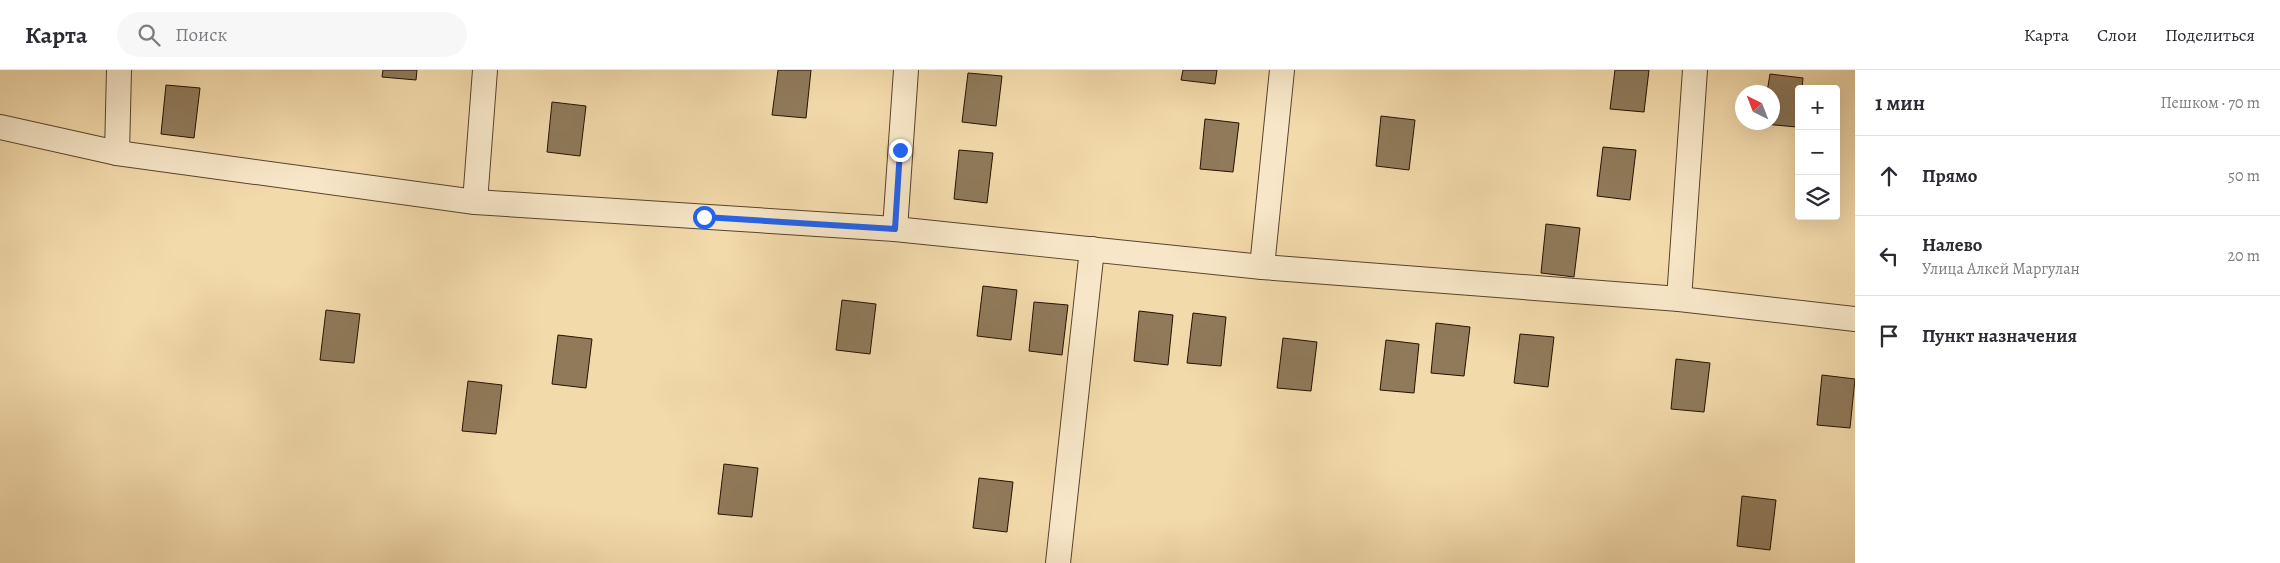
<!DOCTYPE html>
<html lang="ru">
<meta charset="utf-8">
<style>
body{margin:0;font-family:Alegreya,serif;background:#f7f7f7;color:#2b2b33}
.controls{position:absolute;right:15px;top:15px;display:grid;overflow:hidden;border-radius:5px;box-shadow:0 5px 20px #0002}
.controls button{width:45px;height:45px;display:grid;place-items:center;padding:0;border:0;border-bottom:1px solid #e1e1e2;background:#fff;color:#2b2b33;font:25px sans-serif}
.compass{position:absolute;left:1735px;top:15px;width:45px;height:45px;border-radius:50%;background:#fff;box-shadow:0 5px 20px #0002;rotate:318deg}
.stop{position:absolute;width:15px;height:15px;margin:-11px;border:4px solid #2563eb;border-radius:50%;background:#fff}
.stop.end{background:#2563eb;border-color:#fff;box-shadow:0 1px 5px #0008}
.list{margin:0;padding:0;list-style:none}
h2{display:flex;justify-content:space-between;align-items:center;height:65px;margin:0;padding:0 20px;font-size:21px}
h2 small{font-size:16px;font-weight:400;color:#7c7c81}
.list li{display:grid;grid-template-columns:32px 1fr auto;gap:15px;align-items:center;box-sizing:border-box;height:80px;padding:0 20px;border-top:1px solid #e1e1e2}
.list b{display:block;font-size:19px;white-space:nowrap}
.list p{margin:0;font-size:16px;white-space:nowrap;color:#7c7c81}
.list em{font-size:16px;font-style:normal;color:#7c7c81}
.icon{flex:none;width:28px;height:28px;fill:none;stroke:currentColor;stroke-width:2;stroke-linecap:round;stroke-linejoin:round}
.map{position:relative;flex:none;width:1855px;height:493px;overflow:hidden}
header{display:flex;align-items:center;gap:30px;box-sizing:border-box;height:70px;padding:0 25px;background:#fff;border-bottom:1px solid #e1e1e2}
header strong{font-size:24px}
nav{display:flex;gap:28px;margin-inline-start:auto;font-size:18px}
.search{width:350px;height:45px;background:#f7f7f7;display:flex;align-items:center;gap:12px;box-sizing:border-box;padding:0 18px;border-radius:28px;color:#7c7c81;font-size:19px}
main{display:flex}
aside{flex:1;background:#fff}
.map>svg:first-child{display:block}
.building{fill:#907a5a;stroke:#251102}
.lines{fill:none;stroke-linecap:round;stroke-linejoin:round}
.minor-casing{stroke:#58432c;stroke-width:26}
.minor{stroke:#f7e7c8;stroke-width:24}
.route{stroke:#2563eb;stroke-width:6}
</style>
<header>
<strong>Карта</strong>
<div class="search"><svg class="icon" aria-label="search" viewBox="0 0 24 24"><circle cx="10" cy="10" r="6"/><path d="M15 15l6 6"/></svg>Поиск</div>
<nav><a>Карта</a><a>Слои</a><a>Поделиться</a></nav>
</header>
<main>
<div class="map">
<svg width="1855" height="493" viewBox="0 0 1855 493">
<rect width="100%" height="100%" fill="#f3daab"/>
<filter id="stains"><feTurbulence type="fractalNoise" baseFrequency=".004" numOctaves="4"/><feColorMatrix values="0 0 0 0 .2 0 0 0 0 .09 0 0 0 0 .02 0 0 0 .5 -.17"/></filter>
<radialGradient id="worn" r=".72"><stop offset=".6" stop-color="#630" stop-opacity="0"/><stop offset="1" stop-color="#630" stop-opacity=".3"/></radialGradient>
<!-- building -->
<g class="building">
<path d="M383,0H417L416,10L382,7Z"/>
<path d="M778,0H811L806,48L772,45Z"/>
<path d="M1183,0H1217L1215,14L1181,10Z"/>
<path d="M1615,0H1649L1644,42L1610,39Z"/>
<path d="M968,3L1002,6L996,56L962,52Z"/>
<path d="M1770,4L1803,8L1802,19H1799L1797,57L1764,54L1772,52V22H1767Z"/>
<path d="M166,15L200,18L194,68L161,64Z"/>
<path d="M552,32L586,36L580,86L547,82Z"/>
<path d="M1381,46L1415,50L1409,100L1376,96Z"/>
<path d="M1205,49L1239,53L1233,102L1200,99Z"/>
<path d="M1603,77L1636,80L1630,130L1597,126Z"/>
<path d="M959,80L993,83L987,133L954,129Z"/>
<path d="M1546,154L1580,158L1574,207L1541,203Z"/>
<path d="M983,216L1017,220L1011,270L977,266Z"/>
<path d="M842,230L876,234L870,284L836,280Z"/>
<path d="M1034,232L1068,235L1062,285L1029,281Z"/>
<path d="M326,240L360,244L354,293L320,290Z"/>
<path d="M1139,241L1173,245L1168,295L1134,291Z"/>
<path d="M1193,243L1226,247L1221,296L1187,293Z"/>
<path d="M1436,253L1470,257L1464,306L1431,303Z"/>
<path d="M1520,264L1554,267L1548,317L1514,313Z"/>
<path d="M558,265L592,269L586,318L552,314Z"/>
<path d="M1283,268L1317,272L1311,321L1277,318Z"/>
<path d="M1386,270L1419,274L1414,323L1380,320Z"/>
<path d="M1676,289L1710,293L1704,342L1671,339Z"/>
<path d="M1822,305L1855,309L1850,358L1817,355Z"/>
<path d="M468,311L502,315L496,364L462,361Z"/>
<path d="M724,394L758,398L752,447L718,444Z"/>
<path d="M979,408L1013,412L1007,462L973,458Z"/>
<path d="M1742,426L1776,430L1770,480L1737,476Z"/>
</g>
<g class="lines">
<!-- minor casing -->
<g class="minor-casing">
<g id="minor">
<path d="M0,57L117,83L475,132L895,159L1262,197L1679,229L1855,249"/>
<path d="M117,83L119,0"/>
<path d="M475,132L485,0"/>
<path d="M895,159L906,0"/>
<path d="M1262,197L1282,0"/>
<path d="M1679,229L1695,0"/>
<path d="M1058,493L1092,179"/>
</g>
</g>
<!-- minor -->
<use href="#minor" class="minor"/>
</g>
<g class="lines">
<!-- route -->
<path class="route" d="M704,147L895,159L900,80"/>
</g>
<rect width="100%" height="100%" filter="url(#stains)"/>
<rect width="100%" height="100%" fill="url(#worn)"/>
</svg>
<div class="controls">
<button>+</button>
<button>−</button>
<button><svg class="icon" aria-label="layers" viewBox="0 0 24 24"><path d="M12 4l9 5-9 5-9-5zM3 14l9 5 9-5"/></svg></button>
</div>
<svg class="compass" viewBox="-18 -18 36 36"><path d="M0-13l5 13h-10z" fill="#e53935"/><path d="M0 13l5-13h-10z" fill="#7c7c81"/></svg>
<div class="stop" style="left:704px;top:147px"></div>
<div class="stop end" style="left:900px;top:80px"></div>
</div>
<aside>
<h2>1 мин<small>Пешком · 70 m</small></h2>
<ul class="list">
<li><svg class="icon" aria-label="ahead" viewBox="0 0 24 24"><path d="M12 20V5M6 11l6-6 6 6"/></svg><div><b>Прямо</b></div><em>50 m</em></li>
<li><svg class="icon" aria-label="left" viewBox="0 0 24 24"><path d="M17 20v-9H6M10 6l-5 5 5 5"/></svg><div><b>Налево</b><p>Улица Алкей Маргулан</p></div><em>20 m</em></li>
<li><svg class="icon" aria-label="arrive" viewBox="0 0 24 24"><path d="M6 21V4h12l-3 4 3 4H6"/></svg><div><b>Пункт назначения</b></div></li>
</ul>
</aside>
</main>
